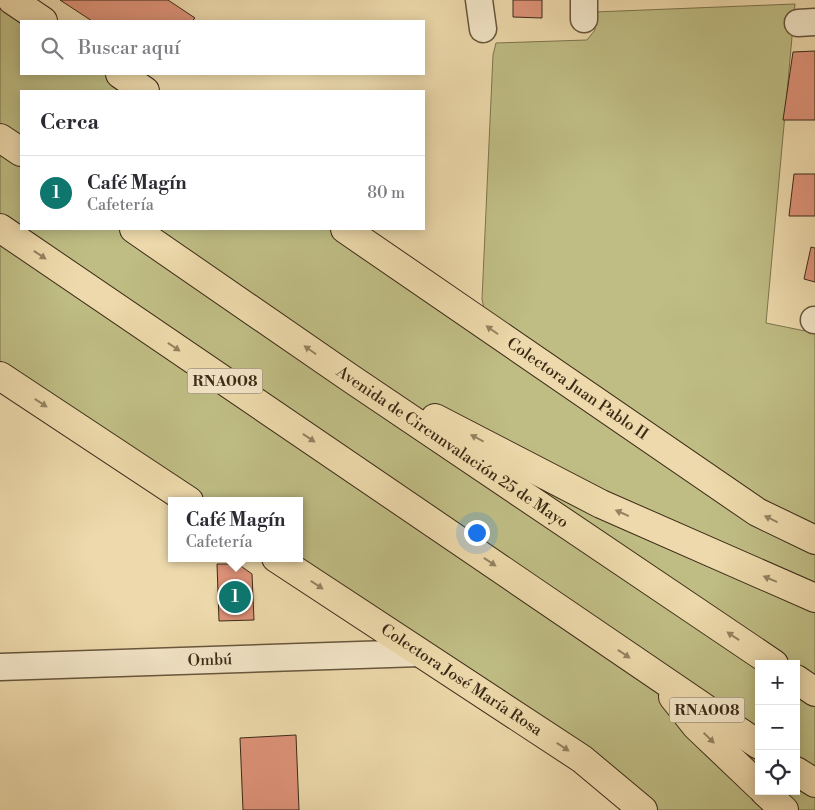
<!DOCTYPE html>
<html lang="es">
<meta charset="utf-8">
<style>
body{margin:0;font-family:"Libre Bodoni",serif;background:#f7f7f7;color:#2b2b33}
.controls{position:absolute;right:15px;bottom:15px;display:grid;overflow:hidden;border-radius:0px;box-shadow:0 2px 12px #0003}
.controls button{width:45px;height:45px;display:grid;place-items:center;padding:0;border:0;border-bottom:1px solid #e1e1e2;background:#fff;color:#2b2b33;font:25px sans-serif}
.you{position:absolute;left:476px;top:532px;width:18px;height:18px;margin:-12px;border:4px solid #fff;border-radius:50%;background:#1a73e8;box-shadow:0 0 0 8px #1a73e833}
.badge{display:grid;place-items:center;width:32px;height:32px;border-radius:50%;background:#0f766e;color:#fff;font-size:16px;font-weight:700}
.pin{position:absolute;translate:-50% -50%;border:2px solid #fff;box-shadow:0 1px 5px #0006}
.popup{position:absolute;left:168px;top:497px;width:135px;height:65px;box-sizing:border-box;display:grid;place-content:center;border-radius:0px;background:#fff;filter:drop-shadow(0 1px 4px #0005);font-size:16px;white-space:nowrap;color:#7c7c81}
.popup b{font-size:19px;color:#2b2b33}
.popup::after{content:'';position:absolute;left:50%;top:100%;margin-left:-10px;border:10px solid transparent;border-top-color:#fff}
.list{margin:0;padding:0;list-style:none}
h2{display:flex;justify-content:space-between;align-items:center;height:65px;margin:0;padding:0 20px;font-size:21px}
h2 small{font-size:16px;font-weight:400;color:#7c7c81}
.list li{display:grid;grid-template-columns:32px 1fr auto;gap:15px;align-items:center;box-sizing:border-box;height:75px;padding:0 20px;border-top:1px solid #e1e1e2}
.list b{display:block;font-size:19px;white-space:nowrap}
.list p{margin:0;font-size:16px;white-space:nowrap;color:#7c7c81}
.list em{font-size:16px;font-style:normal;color:#7c7c81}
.icon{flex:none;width:28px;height:28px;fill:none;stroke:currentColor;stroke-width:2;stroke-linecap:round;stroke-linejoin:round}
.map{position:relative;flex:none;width:815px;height:810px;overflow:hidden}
.search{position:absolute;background:#fff;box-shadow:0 2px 12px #0003;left:20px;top:20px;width:405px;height:55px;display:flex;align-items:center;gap:12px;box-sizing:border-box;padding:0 18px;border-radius:0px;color:#7c7c81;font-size:19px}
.panel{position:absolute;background:#fff;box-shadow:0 2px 12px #0003;left:20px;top:90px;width:405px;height:140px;border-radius:0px}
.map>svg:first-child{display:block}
.green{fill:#bfbd84;stroke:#7d744e;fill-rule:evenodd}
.building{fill:#de9379;stroke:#3b2a17}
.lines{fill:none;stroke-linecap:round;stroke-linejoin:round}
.minor-casing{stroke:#68563c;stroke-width:29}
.major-casing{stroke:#3b2a17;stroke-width:30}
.highway-casing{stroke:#3b2a17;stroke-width:30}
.minor{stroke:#f3e6c8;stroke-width:26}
.major{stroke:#edd9ab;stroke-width:28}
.highway{stroke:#edd9ab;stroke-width:28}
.oneway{fill:#948261}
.labels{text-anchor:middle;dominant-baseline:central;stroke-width:4;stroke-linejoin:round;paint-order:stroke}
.shield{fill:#f3e6c8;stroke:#72624c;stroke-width:1}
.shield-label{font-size:15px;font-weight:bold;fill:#3b2a17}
.street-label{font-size:16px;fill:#3b2a17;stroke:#f3e6c8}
</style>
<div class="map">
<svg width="815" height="810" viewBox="0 0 815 810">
<rect width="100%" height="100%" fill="#edd9ab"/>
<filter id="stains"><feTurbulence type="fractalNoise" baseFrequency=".004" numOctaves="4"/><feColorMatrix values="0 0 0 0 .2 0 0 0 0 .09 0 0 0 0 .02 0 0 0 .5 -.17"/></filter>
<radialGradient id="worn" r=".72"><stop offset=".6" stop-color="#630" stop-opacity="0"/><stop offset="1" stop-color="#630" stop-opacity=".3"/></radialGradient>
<!-- green -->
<g class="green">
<path d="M0,0L21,21V74H120L145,91H21V229H345L815,540V810H643L299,558V501H189L0,376ZM759,664H796V791H759Z"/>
<path d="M795,4L766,323L815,333V527L771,504L484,309L482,299L493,55L496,43L587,40L595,30L594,12Z"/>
</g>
<!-- building -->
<g class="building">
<path d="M60,0H168L195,18L192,21H92Z"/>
<path d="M513,0H542V18L513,17Z"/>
<path d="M815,51V120H783L793,52Z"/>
<path d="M794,174H815V216H789Z"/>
<path d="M811,247L815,248V282L804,279Z"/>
<path d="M217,564H238L252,574L254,620L219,621Z"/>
<path d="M296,735L299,810H243L240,738Z"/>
</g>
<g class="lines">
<!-- minor casing -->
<g class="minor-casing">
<g id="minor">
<path d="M479,0L483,29"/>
<path d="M584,19V0"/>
<path d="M798,23L815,22"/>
<path d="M814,320H815"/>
<path id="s1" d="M0,667L420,653"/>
</g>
</g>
<!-- major casing -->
<g class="major-casing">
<g id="major">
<path d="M12,0L43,21"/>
<path d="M120,74L145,91"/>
<path id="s2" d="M345,229L757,512L815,540"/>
<path d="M0,376L189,501"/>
<path id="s3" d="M276,558L582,759L643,810"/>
</g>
</g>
<!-- highway casing -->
<g class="highway-casing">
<g id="highway">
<path d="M0,138L21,152"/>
<path d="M0,228L759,745"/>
<path id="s4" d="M134,229L350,378L774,664"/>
<path d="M435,418L601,504L815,598"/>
<path d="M796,679L815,692"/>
<path d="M673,697L696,726L759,786"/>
<path d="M796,771L815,783"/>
<path d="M764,791L784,810"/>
</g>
</g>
<!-- minor -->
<use href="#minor" class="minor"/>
<!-- major -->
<use href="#major" class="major"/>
<!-- highway -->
<use href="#highway" class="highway"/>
</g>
<!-- one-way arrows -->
<defs><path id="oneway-solid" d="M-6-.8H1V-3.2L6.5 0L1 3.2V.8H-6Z" transform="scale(1.25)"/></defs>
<g class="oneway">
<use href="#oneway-solid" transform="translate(40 255) rotate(34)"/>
<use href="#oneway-solid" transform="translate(492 330) rotate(-145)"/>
<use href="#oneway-solid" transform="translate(174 347) rotate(34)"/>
<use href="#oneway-solid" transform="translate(310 350) rotate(-145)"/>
<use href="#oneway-solid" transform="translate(41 403) rotate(33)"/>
<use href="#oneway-solid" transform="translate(309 438) rotate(34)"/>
<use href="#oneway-solid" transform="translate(477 438) rotate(-152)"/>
<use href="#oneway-solid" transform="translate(622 513) rotate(-156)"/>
<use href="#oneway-solid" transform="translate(771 519) rotate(-154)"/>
<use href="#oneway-solid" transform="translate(490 562) rotate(34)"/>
<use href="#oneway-solid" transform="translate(770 579) rotate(-157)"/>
<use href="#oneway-solid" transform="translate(317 585) rotate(33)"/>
<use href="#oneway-solid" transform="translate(733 636) rotate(-146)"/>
<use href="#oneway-solid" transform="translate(624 654) rotate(34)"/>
<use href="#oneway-solid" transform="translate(709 738) rotate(44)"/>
<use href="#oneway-solid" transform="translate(563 747) rotate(33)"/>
</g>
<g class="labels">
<!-- shield labels -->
<g class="shield">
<rect x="187.5" y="368.5" width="75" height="25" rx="4"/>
<rect x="669.5" y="697.5" width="75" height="25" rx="4"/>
</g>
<g class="shield-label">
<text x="225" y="381">RNA008</text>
<text x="707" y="710">RNA008</text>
</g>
<!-- street labels -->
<g class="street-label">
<text stroke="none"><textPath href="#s2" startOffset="282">Colectora Juan Pablo II</textPath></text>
<text stroke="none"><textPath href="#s4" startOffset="386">Avenida de Circunvalación 25 de Mayo</textPath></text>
<text stroke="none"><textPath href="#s1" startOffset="210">Ombú</textPath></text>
<text stroke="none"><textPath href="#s3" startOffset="222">Colectora José María Rosa</textPath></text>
</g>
</g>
<rect width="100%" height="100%" filter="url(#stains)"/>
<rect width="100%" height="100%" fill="url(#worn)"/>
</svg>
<div class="controls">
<button>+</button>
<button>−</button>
<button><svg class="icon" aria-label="locate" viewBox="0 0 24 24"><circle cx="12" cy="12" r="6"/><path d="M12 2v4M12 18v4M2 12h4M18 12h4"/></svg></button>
</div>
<div class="you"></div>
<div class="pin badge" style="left:235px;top:597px">1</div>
<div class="popup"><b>Café Magín</b>Cafetería</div>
<div class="search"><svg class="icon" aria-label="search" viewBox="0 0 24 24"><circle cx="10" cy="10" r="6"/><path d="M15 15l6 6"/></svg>Buscar aquí</div>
<section class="panel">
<h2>Cerca<small></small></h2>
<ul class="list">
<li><span class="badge">1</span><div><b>Café Magín</b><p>Cafetería</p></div><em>80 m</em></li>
</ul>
</section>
</div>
